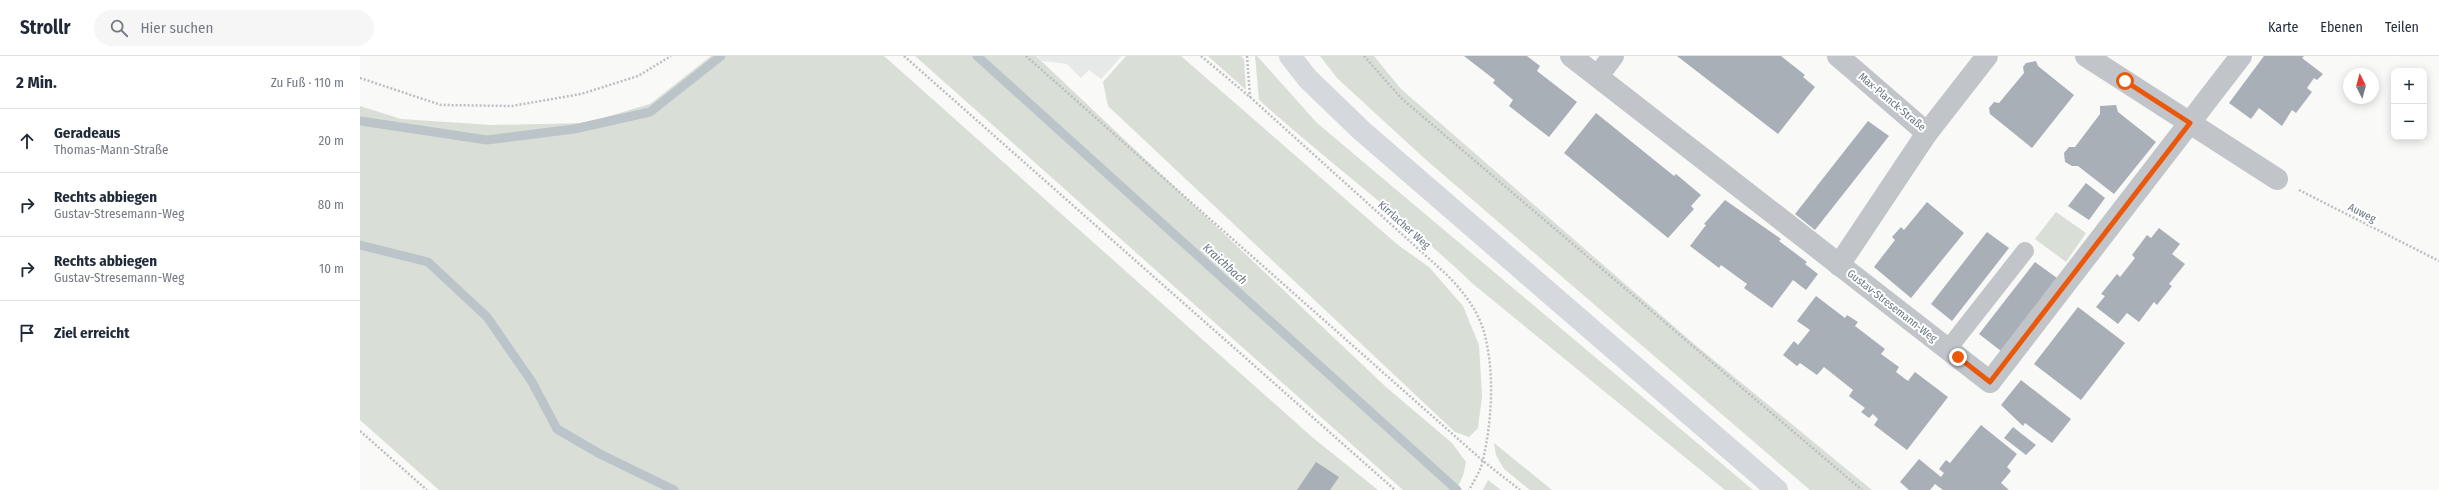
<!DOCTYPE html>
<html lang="de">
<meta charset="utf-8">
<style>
body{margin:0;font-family:"Fira Sans Condensed",sans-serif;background:#f6f6f7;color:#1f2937}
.controls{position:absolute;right:12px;top:12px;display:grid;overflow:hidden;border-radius:8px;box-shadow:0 2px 10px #0003}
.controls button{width:36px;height:36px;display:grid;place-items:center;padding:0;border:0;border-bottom:1px solid #e0e1e3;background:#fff;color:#1f2937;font:20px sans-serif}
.compass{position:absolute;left:1983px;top:12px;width:36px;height:36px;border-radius:50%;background:#fff;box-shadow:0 2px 10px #0003;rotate:354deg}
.stop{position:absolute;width:12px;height:12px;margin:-9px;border:3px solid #ea580c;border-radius:50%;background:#fff}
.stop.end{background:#ea580c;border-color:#fff;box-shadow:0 1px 4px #0008}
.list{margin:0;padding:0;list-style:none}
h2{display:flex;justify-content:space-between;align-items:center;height:52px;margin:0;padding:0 16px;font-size:17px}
h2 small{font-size:13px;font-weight:400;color:#747a83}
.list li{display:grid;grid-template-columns:26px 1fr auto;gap:12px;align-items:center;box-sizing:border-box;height:64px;padding:0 16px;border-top:1px solid #e0e1e3}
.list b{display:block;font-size:15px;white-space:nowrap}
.list p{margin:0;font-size:13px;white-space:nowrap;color:#747a83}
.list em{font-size:13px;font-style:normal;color:#747a83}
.icon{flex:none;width:22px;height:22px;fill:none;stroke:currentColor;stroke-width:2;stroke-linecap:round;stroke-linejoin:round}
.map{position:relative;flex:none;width:2079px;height:434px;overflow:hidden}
header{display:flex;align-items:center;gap:24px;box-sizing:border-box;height:56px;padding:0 20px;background:#fff;border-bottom:1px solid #e0e1e3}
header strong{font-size:19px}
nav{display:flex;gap:22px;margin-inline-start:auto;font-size:14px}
.search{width:280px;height:36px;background:#f6f6f7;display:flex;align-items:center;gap:10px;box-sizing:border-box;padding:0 14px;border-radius:22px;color:#747a83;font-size:15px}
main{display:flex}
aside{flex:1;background:#fff}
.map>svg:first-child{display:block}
.built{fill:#e7e8e8}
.green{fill:#d9ded7}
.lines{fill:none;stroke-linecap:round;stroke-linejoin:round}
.stream{stroke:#bbc4c9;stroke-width:9}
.building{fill:#a9afb6}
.path{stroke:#bcbec1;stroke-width:2.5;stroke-dasharray:2 2;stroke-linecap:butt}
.lane{stroke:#c1c5c9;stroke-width:18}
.street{stroke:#c1c5c9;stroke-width:22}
.secondary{stroke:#d5d9dd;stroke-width:22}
.route{stroke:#ea580c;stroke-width:5}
.labels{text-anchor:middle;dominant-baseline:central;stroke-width:4;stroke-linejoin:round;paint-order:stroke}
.street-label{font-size:11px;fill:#6b7886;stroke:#fff}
.water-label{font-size:12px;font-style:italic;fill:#677780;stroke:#fff}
</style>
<header>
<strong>Strollr</strong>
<div class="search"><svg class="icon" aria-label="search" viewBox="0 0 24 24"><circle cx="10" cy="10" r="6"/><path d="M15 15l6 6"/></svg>Hier suchen</div>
<nav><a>Karte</a><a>Ebenen</a><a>Teilen</a></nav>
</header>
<main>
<aside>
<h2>2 Min.<small>Zu Fuß · 110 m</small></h2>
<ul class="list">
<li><svg class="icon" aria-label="ahead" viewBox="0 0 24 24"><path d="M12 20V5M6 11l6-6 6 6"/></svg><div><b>Geradeaus</b><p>Thomas-Mann-Straße</p></div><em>20 m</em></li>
<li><svg class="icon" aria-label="right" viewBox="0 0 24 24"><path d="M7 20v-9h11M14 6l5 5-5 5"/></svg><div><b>Rechts abbiegen</b><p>Gustav-Stresemann-Weg</p></div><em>80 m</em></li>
<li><svg class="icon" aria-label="right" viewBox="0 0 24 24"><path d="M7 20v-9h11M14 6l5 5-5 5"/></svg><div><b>Rechts abbiegen</b><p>Gustav-Stresemann-Weg</p></div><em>10 m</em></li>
<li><svg class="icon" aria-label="arrive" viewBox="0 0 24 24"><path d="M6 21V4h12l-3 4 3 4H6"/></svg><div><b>Ziel erreicht</b></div></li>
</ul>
</aside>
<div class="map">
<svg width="2079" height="434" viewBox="0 0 2079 434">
<rect width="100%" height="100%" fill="#f9f9f8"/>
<!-- built -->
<path class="built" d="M677,0H762L741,23L729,14L721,22L707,8L682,5Z"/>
<!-- green -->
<g class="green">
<path d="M351,0H524L952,381L1018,434H79L0,364V50L41,63L132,69L226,67L290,48Z"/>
<path d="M555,0H676L1026,331L1092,387L1106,406L1103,420L1096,434H1043Z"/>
<path d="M766,0H821L1038,189L1069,211L1103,250L1119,289L1122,340L1118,372L1109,381L1095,376L748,50L743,26Z"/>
<path d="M848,0H881L884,3L886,34Z"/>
<path d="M895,0H897L957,67L1393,434H1365L1113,228C1045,163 969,107 899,44Z"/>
<path d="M960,0H1014L1041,33L1333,287L1512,434H1450L1065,103L977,22Z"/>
<path d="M1696,156L1726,177L1706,206L1675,183Z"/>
<path d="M1134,387L1192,434H1170L1144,413L1136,399Z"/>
<path d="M1128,424L1141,434H1123Z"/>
</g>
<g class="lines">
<!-- stream -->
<g class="stream">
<path d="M617,0L1097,434"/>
<path d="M0,65L127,84L214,73L290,56L361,0"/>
<path d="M0,189L68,206L127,261L172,326L197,373L240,398L314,434"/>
</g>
</g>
<!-- building -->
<g class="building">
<path d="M1104,0H1167L1180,10L1177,15L1217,46L1189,81L1149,50L1153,44L1133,27L1135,24Z"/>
<path d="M1317,0H1421L1445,19L1443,21L1455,31L1418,78Z"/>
<path d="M1904,0H1944L1942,2L1963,18L1957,24L1954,22L1947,32L1952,36L1936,57L1932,54L1922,70L1899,52L1891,63L1869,47Z"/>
<path d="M1676,5L1678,10L1714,39L1672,92L1630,58L1629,52L1634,46L1639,47L1664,17L1663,11L1666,7Z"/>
<path d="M1756,49L1758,56L1796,86L1754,138L1718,110H1712L1705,106L1704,97L1709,91H1715L1740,58V50Z"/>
<path d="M1236,57L1314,120L1316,118L1341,139L1331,150L1334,153L1308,182L1204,97Z"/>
<path d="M1508,65L1529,80L1455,174L1435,158Z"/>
<path d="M1726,127L1745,142L1729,164L1708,150Z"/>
<path d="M1365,144L1421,183L1419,185L1447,206L1445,208L1458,218L1446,234L1433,224L1412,252L1384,232L1387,228L1361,209L1359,212L1330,190L1346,169L1344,168Z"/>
<path d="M1567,146L1604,177L1551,242L1514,211L1535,184L1532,181L1541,171L1544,174Z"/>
<path d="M1799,172L1820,188L1812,198L1825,208L1809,228L1812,230L1797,249L1794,246L1779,266L1767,257L1758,268L1736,251L1745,240L1741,238L1757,218L1760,221L1775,202L1772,199L1787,179L1791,182Z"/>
<path d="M1627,176L1649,192L1592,265L1571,248Z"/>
<path d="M1675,206L1697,222L1641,295L1619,278Z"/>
<path d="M1456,240L1485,262L1487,259L1498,266L1495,270L1525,293L1521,298L1539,311L1536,316L1548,325L1555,316L1588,341L1547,394L1514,369L1518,363L1513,358L1509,362L1501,356L1505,352L1489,340L1493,334L1464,311L1457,319L1440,307L1437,310L1423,299L1434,285L1438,289L1450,274L1437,265Z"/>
<path d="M1718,251L1765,287L1721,344L1674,308Z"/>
<path d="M1661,324L1711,363L1692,387L1665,367L1663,370L1641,349Z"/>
<path d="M1621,369L1657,398L1647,411L1651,415L1641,427L1649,434H1583L1575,428L1570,434H1549L1540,426L1559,403L1581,421L1584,417L1579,413L1586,404L1590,407Z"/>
<path d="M1653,371L1676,389L1666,399L1644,382Z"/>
<path d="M956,406L979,421L970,434H937Z"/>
</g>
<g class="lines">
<!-- path -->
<g class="path">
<path d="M544,0L1035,434"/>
<path d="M666,0L1123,405L1160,434"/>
<path d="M841,0L890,41L1086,218C1102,234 1118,254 1124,276C1135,316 1132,364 1123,404C1121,414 1114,425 1109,434"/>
<path d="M887,0L890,41"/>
<path d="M1004,0L1041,42L1502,434"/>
<path d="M0,22L81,49L152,50L221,38L278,20L311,0"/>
<path d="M1939,134L2079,205"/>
<path d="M0,375L67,434"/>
</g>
<!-- lane -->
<path class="lane" d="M1588,293L1665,195"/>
<!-- street -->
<g class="street">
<path d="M1211,0L1630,326L1881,0"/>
<path d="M1478,0L1567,77L1627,0"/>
<path d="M1726,0L1917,123"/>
<path d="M1238,20L1253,0"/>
<path d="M1479,209L1567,77"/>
</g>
<!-- secondary -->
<path class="secondary" d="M930,0L948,23L1002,75L1417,434"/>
</g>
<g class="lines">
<!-- route -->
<path class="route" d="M1598,301L1630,326L1830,67L1765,25"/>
</g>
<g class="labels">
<!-- street labels -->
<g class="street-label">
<text transform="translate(1532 46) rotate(40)">Max-Planck-Straße</text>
<text transform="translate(2002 157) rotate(27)">Auweg</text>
<text transform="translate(1044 169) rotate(42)">Kirrlacher Weg</text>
<text transform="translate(1532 250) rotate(38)">Gustav-Stresemann-Weg</text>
</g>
<!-- water labels -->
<g class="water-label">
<text transform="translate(865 208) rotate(42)">Kraichbach</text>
</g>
</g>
</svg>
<div class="controls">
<button>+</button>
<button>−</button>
</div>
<svg class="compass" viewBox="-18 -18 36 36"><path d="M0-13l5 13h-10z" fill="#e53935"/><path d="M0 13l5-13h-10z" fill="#747a83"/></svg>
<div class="stop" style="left:1765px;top:25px"></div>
<div class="stop end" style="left:1598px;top:301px"></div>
</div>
</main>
